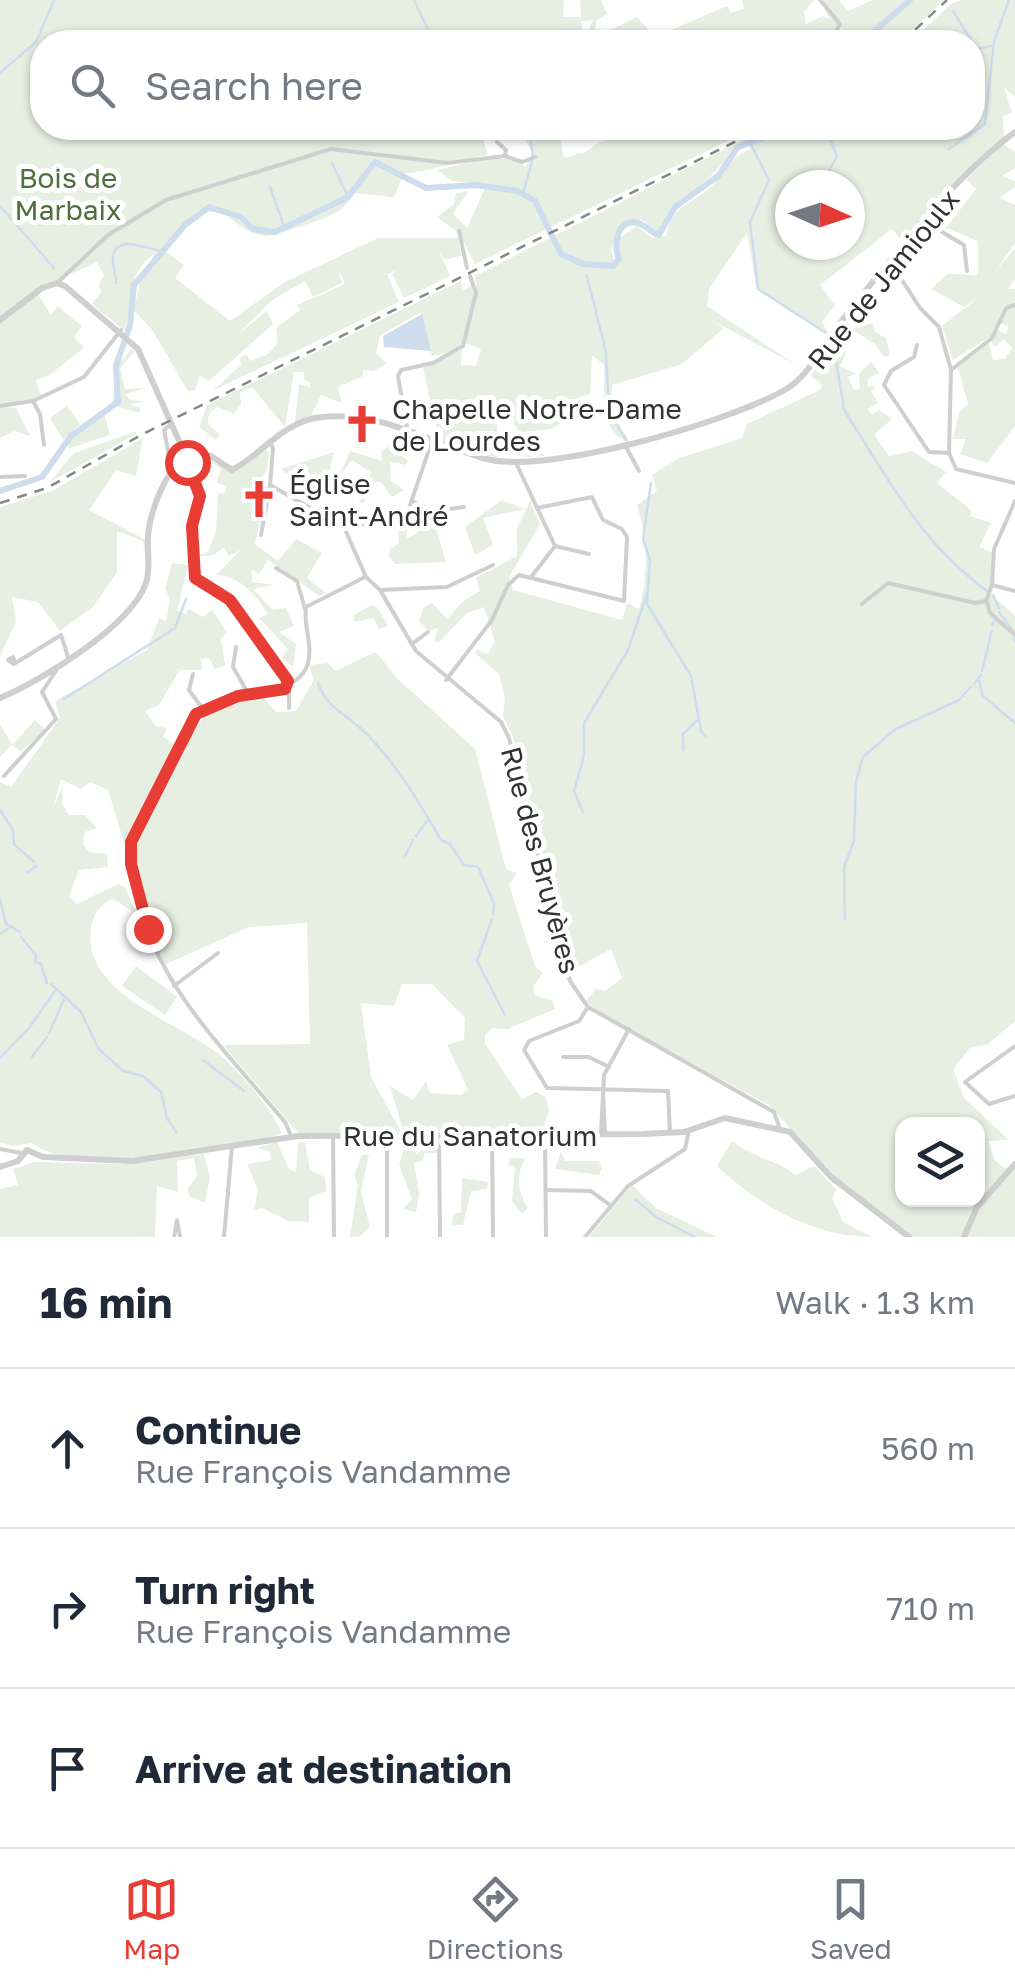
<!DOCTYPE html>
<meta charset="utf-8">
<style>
body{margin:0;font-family:"Golos Text",sans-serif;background:#f2f2f3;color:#1f2937}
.controls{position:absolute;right:30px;bottom:30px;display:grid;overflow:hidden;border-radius:20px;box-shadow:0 2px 8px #0004}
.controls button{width:90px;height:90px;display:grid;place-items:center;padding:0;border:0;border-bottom:2px solid #e0e1e3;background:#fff;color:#1f2937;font:50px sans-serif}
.compass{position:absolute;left:775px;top:170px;width:90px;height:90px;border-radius:50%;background:#fff;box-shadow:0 2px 8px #0004;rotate:93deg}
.stop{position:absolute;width:30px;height:30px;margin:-22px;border:8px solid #e83d35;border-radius:50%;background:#fff}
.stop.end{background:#e83d35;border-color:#fff;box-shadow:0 2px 10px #0008}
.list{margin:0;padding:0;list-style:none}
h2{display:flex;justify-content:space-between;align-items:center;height:130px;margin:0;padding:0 40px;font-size:42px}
h2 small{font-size:32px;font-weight:400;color:#747a83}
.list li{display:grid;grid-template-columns:65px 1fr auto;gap:30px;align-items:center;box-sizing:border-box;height:160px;padding:0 40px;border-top:2px solid #e0e1e3}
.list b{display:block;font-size:38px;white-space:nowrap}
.list p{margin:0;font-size:32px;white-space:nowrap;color:#747a83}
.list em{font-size:32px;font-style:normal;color:#747a83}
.icon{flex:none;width:55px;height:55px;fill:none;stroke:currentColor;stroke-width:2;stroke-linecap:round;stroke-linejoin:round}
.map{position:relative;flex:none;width:1015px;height:1237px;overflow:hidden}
.search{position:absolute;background:#fff;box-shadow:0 2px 8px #0004;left:30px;right:30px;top:30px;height:110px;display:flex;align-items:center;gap:25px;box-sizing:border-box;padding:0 35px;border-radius:40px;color:#747a83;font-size:38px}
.sheet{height:610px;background:#fff}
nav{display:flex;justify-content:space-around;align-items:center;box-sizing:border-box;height:140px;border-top:2px solid #e0e1e3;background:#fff;font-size:28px;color:#747a83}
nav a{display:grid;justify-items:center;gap:5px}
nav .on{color:#e83d35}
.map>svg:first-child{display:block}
.green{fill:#e6efe1;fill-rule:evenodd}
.water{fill:#cdddee}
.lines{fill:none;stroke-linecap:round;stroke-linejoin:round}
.stream{stroke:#cdddee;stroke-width:2.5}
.river{stroke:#cdddee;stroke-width:6}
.minor{stroke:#cfcfcf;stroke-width:4}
.tertiary{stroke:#cfcfcf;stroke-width:6}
.rail{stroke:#878787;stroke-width:2.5;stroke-dasharray:10 8;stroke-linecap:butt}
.route{stroke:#e83d35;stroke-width:12}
.labels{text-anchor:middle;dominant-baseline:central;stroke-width:10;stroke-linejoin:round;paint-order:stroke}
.park-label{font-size:28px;fill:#4f6f3e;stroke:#fff}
.street-label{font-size:28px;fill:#323232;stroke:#fff}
.poi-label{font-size:28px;fill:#323232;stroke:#fff;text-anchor:start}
</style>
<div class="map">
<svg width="1015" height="1237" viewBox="0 0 1015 1237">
<rect width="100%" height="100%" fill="#fff"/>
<!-- green -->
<g class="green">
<path d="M0,0H564L563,17H580L581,21L580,0H601L607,14L597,20L594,33H588L593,20L581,21L584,42H42V128H491L497,139L488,134L482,137L488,155C468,157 420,175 404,173L394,197L354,193C350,199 345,207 339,211C334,216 271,237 266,236C234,233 233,205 196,213L154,262V254C123,277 136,299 124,330L92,304L102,291L98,287L104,275L97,262L35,290L51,315L58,306L82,326L74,337L84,348L48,376L36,380L41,395L20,405H0Z"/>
<path d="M742,0H814L804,11L806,24L823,16L830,20L825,9L840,22L821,0H839L848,11L873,0H944L899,42H832L842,33V27L829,42H659L650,31L671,30L727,6L731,13L744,9Z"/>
<path d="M962,0H1015V97L1004,87L1012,113L1003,116L1004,138L903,242L892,229L820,285L835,305L822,322L828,333L757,290L747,233L709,289L707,306L798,366L703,316L724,328L682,364L612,385L611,413L630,442C597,432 605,393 604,365L592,355L590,394L571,400L573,417L551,429L524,432L545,456L525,457L527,445L514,424L513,403L507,401L497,409V457L478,455L432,436L436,425L423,368L462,350L461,365L476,366L481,349L465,343L477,297L475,276L766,128H972V42H910L952,3ZM748,144L751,150C731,154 728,170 715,183C696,203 671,204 666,236L652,238L637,226L618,239V265L604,267L615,261L611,251L619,227L641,219L658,232C676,196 711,185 732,150ZM790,185H850V245H790Z"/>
<path d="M637,17L649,30L624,42H586Z"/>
<path d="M525,128H558L564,158L585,152L621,128H754L475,264L459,233L437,217L454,204L456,193L469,191L453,213L467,228L487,184L452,181L437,170C465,164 501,149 526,167L532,152L524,137Z"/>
<path d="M1003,144L1015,152V168L1002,176L1015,181V187L1000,198L1015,205V243L995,272L1015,248V279L1008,289H1015V304L1004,306L991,336L953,360L942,326L979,297L964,307L931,289L947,274L978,275V241L946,228L976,189L966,180Z"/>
<path d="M378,238H458L461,256L445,260L439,252L450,276L404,298L392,274L397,270L387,274L399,302L212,391L241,365L240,358L247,354L250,361L267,355L278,343L276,328L300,310L297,305L345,284L337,268L342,283L313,297L305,281L272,300L238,334L267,311L273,324L209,381L200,376L195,390L188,391L153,331L134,310L140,281L166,252L184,265L175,278L230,321L285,282Z"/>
<path d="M461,281L463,290L472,286L474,299L463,343L450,352L432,356L421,312L380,336L376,353L387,363L374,371L363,370V376L338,387L342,403L321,395L311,416L295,422L299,384L310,387L311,383L304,380V372H294L285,427L252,387L240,393L241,404L234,414L217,407L209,414L208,424L220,435L216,440L199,427L207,405Z"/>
<path d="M1015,306V426L987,463L960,454L966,439H953L959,412L968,404L957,365L989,343L993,360L1005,359L1012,348L1004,339L995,347L991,341L998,330L1006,334L1009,327L1000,323L1007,309Z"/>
<path d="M872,323L875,332L886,338L890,355L884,357L875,344L851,329Z"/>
<path d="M834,336L846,354L840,366L856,374L848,377L854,390L860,389L859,374L871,361L879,373L868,378V387L876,386L871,391L878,403L868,409L872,415L879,410L892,419L874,435L889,456L912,451L946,472L937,483L971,510L970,516L991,523L979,547L992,552L990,593L1015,616V1021L987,1045L971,1047L953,1069L964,1098L1009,1140L988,1141L995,1160L1004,1168L1015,1166V1237H912L829,1172L769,1105L603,1015L586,1001L596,989L605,991L622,978L611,949L571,971L513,737L503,716L505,698L499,674L476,654V649L488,654L495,641L484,607L467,613L439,642L434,641L438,628L429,631L419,621L424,607L432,603L447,619L463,601L480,591L476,578L517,556V529L530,501L540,524L509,577L513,590L622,620L627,603L639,609C649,572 648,541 637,505L657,491L652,475L677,459L742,438L747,424L820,390L822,385L811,376ZM902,1124H978V1200H902Z"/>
<path d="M131,349L135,351L120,368L125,389L147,388L126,394L130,400L143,401L130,405L140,407V413L119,407L117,399L110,407C118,392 111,371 115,354L117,399V366Z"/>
<path d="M67,406L80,424L63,440L50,418Z"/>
<path d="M0,407L16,408L30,436L14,431L0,438Z"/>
<path d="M104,413L110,435L68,449L70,439Z"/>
<path d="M137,431L136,434L50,482L74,453Z"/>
<path d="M143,438L136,476L116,470L89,510L146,540V563L143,541L117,531V572L93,607L60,631L38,602L12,597L16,622L0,656V507L54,490Z"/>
<path d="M397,439L402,443L396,445L397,452L408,461L405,465L390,461L391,481L404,490L392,497L381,482H375L363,503L359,502L366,487L361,483L372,473L352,460L340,475L350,451L382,461L381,452Z"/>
<path d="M265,449L269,452L267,470L257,484L268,487L255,544L278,561L296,539L322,553L307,578L326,593L319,596L268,560L259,574L252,570V582L274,585L253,589L273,610L286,608L294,626L279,632L296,644L293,667L282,658L288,649L259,618L268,614C252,590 240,577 216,575L241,550L229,556L224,547L214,555L194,557L208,552L216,531L218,494L225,493L226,486L217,483L221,469L208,460L235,472Z"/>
<path d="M334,452L329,474L318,489L309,485L304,490L281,469Z"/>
<path d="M502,500L525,509L483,518L493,545L475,555L465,527Z"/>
<path d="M407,521V538L417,533L423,522L436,528L446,562L395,564L389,556L390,549L399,543L398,522Z"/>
<path d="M172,563L188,565L177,611L186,614L189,609L203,617L212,610L227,632L221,639L225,666L215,669L209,658L201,659L202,670H180L159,705L145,711L156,726L167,728L163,737L182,749C206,708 214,703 263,697L276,712L296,711L314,680L309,665L328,663L335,671L376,652L397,678L475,749L506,869L517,873L509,885L535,966L543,973L534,985V995L553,1001L555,1009L508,1029L493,1028L485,1035V1044L522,1099L536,1092L546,1097L549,1110L542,1132L404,1133L390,1086L413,1100L426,1081L430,1093L461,1095L468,1089L447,1045L464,1040L465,1018L432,984H402L394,1006L361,1003L371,1077L401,1132L298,1133L223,1045L310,1044L307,923L249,927L162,966L108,790L90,782L81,789L61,779L53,808L63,786L62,803L69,815H85L97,828L85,832L83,844L89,852L107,854L108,867L79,870L69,896L77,904L118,884L125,887L137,914L113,899C100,904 93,914 91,928C81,994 180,1022 220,1055C240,1072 272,1109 282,1133C240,1150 63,1175 32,1143L12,1146L0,1142V782L11,787L60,718L55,701L147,650L159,618L166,621L170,599L165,589Z"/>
<path d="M371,605L377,607L388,626L379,629L373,618L354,622V615Z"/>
<path d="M35,720L45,730L21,751L11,745L0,757V724L12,745Z"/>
<path d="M136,966L177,997L165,1015L122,986Z"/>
<path d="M437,1138V1153H424L423,1161L414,1163L419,1193L416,1212L403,1209L412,1199L399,1165L407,1139H415L416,1155L422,1149V1139Z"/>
<path d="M305,1141L310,1170L325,1177L326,1191L309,1198V1222L288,1221L262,1208L254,1210L258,1190L247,1164L271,1160L270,1152L257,1148L277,1142L289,1169L296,1172L298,1143Z"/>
<path d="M732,1141C752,1157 776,1160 796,1175L814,1166L837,1190L832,1198L843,1222L873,1237C814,1237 759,1206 717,1166Z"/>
<path d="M561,1151L565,1161H599L602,1169L598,1175L555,1169Z"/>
<path d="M204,1154L210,1177L205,1203L189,1196L188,1188L197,1176L194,1158L177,1161L178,1192L157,1186L155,1237H0V1189L18,1185L13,1169L35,1162L121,1164Z"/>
<path d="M369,1154L361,1192L370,1227L359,1237H350L358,1185L354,1175L362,1155Z"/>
<path d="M511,1158H525C516,1175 517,1192 528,1208L522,1214L512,1201L515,1168L508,1165Z"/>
<path d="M462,1178L488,1182L487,1189L471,1191L463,1225H451L454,1214L461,1212Z"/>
<path d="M632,1185L656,1208L717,1237H589Z"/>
</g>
<!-- water -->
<path class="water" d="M422,314L431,351L384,347L383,336Z"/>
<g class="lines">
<!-- stream -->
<g class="stream">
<path d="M414,0L434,42"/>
<path d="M953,11L972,42"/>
<path d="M973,44L976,49L992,46"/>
<path d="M0,73L36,42L54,0"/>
<path d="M528,128L533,155"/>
<path d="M827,132L837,156L829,171L828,185"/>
<path d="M751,145L769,180L750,222L758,289L826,333"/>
<path d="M949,149L985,124L994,41L1009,0"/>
<path d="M332,163L348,197"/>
<path d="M270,187L284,226"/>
<path d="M523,194L532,161"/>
<path d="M0,206L54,268"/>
<path d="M587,276L606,352L609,411L626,440"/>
<path d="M116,283C116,275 112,263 113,256C116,234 149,249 161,251"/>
<path d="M833,343L842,397"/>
<path d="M843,399V408C886,476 920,542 987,591"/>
<path d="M651,483L643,539L650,560L647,604L691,676L701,731L706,737"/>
<path d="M993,595L999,608"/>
<path d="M999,612L1013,631"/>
<path d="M992,626L994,621"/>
<path d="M1014,638L1015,641"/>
<path d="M982,671L992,630"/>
<path d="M979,679L982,695L1015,723"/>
<path d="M318,683C326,706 342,712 359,727C392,756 419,802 441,840L450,844L464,865L478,867L494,904L493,914"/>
<path d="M974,684L981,675"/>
<path d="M64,699L175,628L186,599"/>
<path d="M683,750V734L699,719"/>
<path d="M0,810L13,830L14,844L34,862"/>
<path d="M583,812L574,791L584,756V723L628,650L648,591"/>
<path d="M416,836L427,821"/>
<path d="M405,856L413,840"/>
<path d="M27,873L36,866"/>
<path d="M0,899L6,924L20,932"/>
<path d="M492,919L477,961L505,1015"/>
<path d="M845,919L844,867L854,841L856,781L863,757L894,730L959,700L971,687"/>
<path d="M1,933L12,926"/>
<path d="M21,937L36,955L35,962L41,964L47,983"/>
<path d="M51,984L81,1012L98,1048L123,1071L143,1076L161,1092L167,1118L176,1132"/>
<path d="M49,1034L64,999"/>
<path d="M0,1058L29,1028L55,991"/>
<path d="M31,1058L47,1037"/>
<path d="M203,1060L244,1091"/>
<path d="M635,1199L656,1217L695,1237"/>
</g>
<!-- river -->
<g class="river">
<path d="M862,42L910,0"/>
<path d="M0,491L42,477L71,436L118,402L116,366L130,325L134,285L185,225L209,207L241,217L253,229L275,232L348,197L375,162L426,188L476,185L518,191L535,201L561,254L583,264L613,266L619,259C613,246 617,217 638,223C645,225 652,233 659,235L675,207L718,176L738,147L786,129L817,137L830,128"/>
</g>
<!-- minor -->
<g class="minor">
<path d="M820,0L840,24L830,42"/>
<path d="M497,142L506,150L505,156"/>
<path d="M925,222L964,245L967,271"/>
<path d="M459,231L467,268"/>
<path d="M891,263L920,308L939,327L951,370"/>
<path d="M57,283L108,235L166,200L331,149L447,163L505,156L522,162L535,157"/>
<path d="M917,345L914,357L891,371L884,385L929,452L949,453L956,469L1015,483"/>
<path d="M0,406L33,401"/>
<path d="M170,425L164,430L172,470"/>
<path d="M407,427L398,376L401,370L433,363L463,346L476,293L470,276"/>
<path d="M269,441L273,448L270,485L344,527L366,577L380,590L416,651L501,722L509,738L570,981L588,1007L774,1112L780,1129"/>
<path d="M44,445L40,414L33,401L84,377L121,330"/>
<path d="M625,445L639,471"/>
<path d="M949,453L951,370L992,338L1006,308L1015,305"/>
<path d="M187,461L200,497L192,527L193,575L230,600L280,668L289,681V708"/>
<path d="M516,463L555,546L532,576"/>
<path d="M0,477L25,476"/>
<path d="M412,501L433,511L464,507"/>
<path d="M407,514L426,509"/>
<path d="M344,527L396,520L407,514L433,438"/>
<path d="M261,535L270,485"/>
<path d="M555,546L589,554"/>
<path d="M276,568L297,581L305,609"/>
<path d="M992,585L1015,591"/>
<path d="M380,590L447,587L493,565"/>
<path d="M987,602L990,613L1015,635"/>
<path d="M862,604L888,583L975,603L986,601L992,585L994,549L1015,501"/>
<path d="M412,644L428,632"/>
<path d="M236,647L233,667L249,695"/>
<path d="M15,663L13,657L8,660L14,664L61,635L68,657"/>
<path d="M193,674L189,690L203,709"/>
<path d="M446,680L492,620L508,585L519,575L624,601L627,537L622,529L603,520L592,497L537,508"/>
<path d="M4,776L56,719L42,692L56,671"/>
<path d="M174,986L218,953"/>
<path d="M588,1007L579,1021L529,1041L524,1050L547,1088L668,1091L670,1133"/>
<path d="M1015,1046L965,1082L989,1104L1015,1096"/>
<path d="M563,1057H589L609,1067"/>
<path d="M603,1090L605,1134"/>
<path d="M601,1133L604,1075L629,1029"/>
<path d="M333,1135L334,1237"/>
<path d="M291,1136L285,1122C214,1037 131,962 131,842L196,714C227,695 299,699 308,663C313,644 303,625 306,607L365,577"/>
<path d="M439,1137L440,1237"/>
<path d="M492,1137L493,1237"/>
<path d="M545,1137L546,1237"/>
<path d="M0,1149L21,1153"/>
<path d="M546,1190L591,1191L611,1206"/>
<path d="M174,1237L177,1220L180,1237"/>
<path d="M224,1237L232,1146"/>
<path d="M387,1237V1137"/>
<path d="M585,1237L628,1186L685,1149L689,1130"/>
</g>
<!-- tertiary -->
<g class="tertiary">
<path d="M0,320L42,288L57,283L65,286L138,349L184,452L181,457L187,461"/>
<path d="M184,452L211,456L232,470C264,453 283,421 322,417C381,411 429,442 483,458C543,477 727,422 783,391C809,377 819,350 836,328C890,261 946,184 1015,132"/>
<path d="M0,698C41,681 131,626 146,583C151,567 147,553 148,536C150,512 164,475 182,459"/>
<path d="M0,1167L18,1161L27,1150L43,1157L132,1161L298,1136L643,1134L684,1132L725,1118L790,1132L831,1177L909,1237"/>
<path d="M964,1237L977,1207L1015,1164"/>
</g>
<!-- rail -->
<g class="rail">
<path d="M902,42L947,0"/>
<path d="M0,503L47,488L141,435L763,128"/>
</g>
</g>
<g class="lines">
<!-- route -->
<path class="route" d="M148,929L131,864V842L196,714L238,696L285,689L288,681L230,600L195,578L192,526L200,496L187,462"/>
</g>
<!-- icons -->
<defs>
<g id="church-bare" transform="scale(3)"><path d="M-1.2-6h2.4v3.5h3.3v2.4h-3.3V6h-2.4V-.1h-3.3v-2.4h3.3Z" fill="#e83d35" stroke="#fff" stroke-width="2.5" paint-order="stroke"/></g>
</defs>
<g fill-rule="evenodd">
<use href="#church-bare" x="362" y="424"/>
<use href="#church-bare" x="259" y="499"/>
</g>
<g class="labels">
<!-- park labels -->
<g class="park-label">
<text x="68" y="177">Bois de<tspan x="68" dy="32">Marbaix</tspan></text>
</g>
<!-- street labels -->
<g class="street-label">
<text transform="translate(883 279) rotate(-51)">Rue de Jamioulx</text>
<text transform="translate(541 860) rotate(75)">Rue des Bruyères</text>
<text x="470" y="1135">Rue du Sanatorium</text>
</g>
<!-- poi labels -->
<g class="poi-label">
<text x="392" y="408">Chapelle Notre-Dame<tspan x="392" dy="32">de Lourdes</tspan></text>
<text x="289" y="483">Église<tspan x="289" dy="32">Saint-André</tspan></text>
</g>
</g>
</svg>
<div class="controls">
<button><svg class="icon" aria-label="layers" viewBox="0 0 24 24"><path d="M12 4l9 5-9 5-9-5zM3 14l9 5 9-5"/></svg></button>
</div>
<svg class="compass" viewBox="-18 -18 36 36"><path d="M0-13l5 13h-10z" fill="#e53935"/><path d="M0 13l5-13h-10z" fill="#747a83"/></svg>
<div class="stop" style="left:187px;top:462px"></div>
<div class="stop end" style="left:148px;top:929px"></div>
<div class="search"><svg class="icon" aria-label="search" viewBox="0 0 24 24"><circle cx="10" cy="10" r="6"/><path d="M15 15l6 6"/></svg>Search here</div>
</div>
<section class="sheet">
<h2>16 min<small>Walk · 1.3 km</small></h2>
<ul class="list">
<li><svg class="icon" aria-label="ahead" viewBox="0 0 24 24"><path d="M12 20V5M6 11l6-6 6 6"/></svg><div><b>Continue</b><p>Rue François Vandamme</p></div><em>560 m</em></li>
<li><svg class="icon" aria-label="right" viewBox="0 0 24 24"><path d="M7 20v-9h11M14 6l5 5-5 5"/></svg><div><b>Turn right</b><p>Rue François Vandamme</p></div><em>710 m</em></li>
<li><svg class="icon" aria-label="arrive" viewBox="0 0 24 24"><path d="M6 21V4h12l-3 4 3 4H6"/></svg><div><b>Arrive at destination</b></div></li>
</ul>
</section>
<nav>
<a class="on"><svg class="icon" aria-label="map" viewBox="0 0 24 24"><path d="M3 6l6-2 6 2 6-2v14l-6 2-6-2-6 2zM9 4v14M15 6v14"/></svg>Map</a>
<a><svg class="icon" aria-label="directions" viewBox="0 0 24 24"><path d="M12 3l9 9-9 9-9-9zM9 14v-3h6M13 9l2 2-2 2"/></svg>Directions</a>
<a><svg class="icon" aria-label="saved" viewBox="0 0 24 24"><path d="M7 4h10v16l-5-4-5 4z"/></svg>Saved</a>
</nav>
